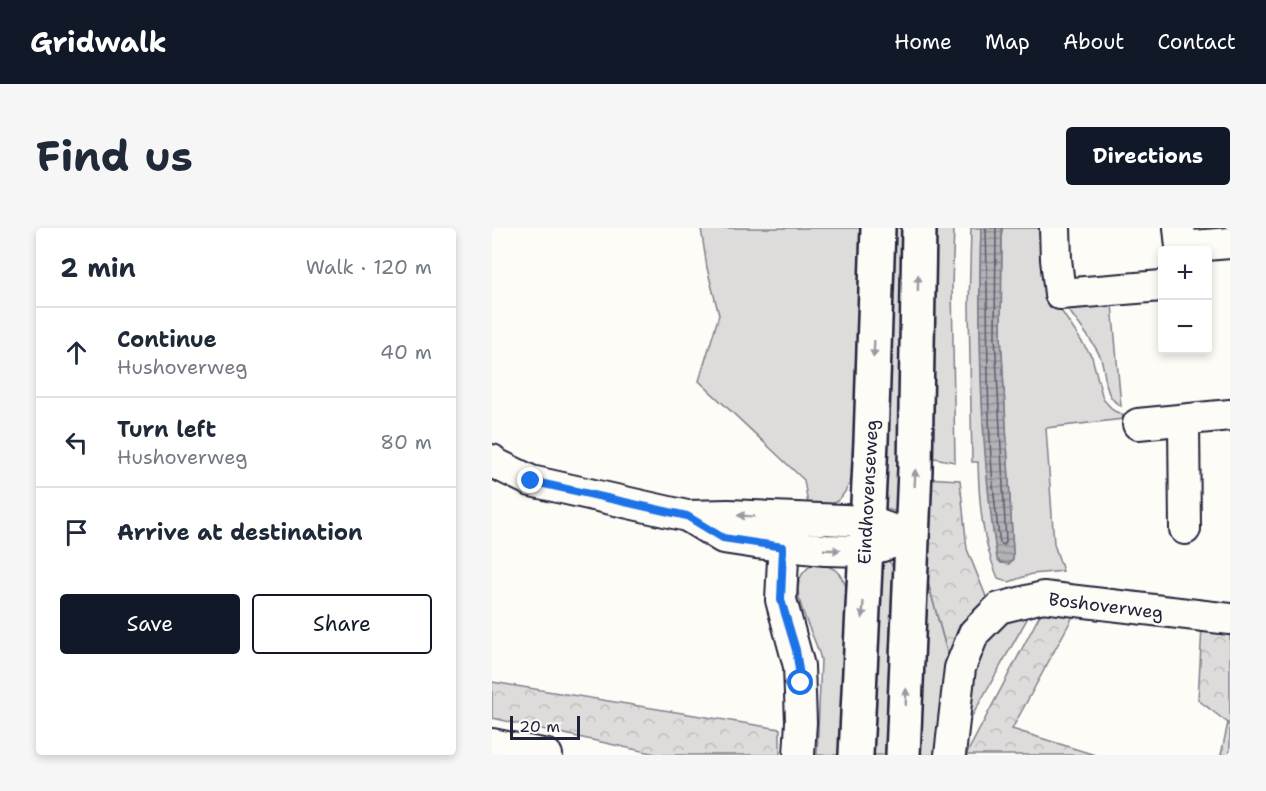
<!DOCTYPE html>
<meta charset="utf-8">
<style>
body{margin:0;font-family:"Shantell Sans",sans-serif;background:#f6f6f7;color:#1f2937}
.controls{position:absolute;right:18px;top:18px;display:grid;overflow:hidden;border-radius:6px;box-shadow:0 3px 9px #0003}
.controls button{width:54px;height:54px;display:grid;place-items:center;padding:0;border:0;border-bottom:2px solid #e0e1e3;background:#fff;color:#1f2937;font:30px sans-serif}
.scale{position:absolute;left:18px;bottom:15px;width:70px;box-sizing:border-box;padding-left:6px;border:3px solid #22223b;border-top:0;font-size:16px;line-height:21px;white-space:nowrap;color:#22223b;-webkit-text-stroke:4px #fdfcf7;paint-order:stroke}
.stop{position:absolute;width:18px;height:18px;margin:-14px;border:4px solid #1a73e8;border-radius:50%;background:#fff}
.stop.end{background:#1a73e8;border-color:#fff;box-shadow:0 2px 6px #0008}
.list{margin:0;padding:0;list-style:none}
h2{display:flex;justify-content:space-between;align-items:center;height:78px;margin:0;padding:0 24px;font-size:26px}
h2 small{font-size:20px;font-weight:400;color:#747a83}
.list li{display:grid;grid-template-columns:39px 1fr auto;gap:18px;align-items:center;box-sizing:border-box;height:90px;padding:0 24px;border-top:2px solid #e0e1e3}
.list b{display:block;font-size:22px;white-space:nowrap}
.list p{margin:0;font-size:20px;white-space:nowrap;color:#747a83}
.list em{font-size:20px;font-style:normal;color:#747a83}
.actions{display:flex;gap:12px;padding:18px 24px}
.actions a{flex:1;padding:14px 0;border:2px solid #111827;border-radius:6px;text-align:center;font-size:21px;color:#111827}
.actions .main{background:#111827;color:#fff}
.icon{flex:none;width:33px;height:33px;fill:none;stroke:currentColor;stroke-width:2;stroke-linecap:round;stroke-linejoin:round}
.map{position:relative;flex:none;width:738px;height:527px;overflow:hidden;border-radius:6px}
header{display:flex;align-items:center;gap:36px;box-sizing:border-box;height:84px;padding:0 30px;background:#111827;color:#fff}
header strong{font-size:28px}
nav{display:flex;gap:33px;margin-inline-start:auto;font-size:21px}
.intro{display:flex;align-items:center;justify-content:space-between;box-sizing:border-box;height:144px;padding:0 36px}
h1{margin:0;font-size:42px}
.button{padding:15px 27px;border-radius:6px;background:#111827;color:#fff;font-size:21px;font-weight:700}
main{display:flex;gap:36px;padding:0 36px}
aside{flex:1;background:#fff;border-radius:6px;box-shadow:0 3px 9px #0003}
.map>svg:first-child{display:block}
.green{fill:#dddcdb;stroke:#807f8b;stroke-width:1.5}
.forest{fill:url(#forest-crowns);stroke:#807f8b;stroke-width:1.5}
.water{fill:url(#water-rules);stroke:#787885;stroke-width:1.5}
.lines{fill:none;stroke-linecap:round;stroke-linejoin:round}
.shore{stroke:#5c5c6d;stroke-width:1.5}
.minor-casing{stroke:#22223b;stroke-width:34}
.major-casing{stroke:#22223b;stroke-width:38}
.minor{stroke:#fdfcf7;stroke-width:30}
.major{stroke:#fdfcf7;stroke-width:33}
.oneway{fill:#9a9aa2}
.route{stroke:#1a73e8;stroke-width:8}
.labels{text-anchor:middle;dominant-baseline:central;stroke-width:4.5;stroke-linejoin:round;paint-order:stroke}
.street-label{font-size:18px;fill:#22223b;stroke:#fdfcf7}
</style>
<header>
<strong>Gridwalk</strong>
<nav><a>Home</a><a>Map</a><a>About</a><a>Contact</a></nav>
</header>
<div class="intro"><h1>Find us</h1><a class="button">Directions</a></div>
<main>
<aside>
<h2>2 min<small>Walk · 120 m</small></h2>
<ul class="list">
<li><svg class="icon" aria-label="ahead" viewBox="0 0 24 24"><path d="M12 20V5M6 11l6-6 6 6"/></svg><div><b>Continue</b><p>Hushoverweg</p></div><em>40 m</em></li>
<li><svg class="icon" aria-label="left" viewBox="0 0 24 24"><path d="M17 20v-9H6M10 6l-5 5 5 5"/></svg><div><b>Turn left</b><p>Hushoverweg</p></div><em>80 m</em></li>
<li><svg class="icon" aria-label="arrive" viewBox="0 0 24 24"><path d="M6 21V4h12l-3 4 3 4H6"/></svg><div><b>Arrive at destination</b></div></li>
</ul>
<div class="actions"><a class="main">Save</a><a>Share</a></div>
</aside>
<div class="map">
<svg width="738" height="527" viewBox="0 0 738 527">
<defs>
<pattern id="forest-crowns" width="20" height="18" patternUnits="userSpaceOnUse" patternTransform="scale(1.5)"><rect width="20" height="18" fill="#dddcdb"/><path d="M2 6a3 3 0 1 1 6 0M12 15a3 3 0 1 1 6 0" fill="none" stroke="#bdbcbd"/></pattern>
<pattern id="water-rules" width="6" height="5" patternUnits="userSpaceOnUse" patternTransform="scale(1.5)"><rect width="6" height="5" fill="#b2b2b7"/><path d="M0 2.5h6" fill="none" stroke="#909096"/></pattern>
</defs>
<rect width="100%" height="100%" fill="#fdfcf7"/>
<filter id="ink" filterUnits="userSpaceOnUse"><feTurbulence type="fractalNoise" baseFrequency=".0167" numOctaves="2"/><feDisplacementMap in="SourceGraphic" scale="12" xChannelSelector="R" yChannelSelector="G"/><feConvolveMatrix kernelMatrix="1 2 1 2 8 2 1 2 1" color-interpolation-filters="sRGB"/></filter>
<g filter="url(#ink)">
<!-- green -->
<g class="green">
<path d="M209,0H371L361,247C351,273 344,278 317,282L312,252L207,153L227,87L215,40Z"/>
<path d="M396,0H418L410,281L404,284L395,281L390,272Z"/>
<path d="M442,0H462L460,58L463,234L437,229Z"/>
<path d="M479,0H489C486,110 489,222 505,330L509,335L521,331V324L509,108L510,0H553L570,84L600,129L611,171L622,183L630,186L631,191L554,200L562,316L571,343L540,346L517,354L506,350C490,313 487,275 486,234H480L477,79Z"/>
<path d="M595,72L620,76L629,178C610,169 615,144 608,128C600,111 586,96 576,81L595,80Z"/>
<path d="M429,329L458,435L450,527H420Z"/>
<path d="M391,331L398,334L401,340L393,527H372L381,339Z"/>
<path d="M324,335C344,339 348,343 356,363L349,527H325L329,432C323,402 284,353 324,335Z"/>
<path d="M543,377L471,504L477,442L504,397Z"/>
</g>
<!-- forest -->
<g class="forest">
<path d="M433,250L468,252L475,321L497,376L458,434L429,329Z"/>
<path d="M551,381L584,383L520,501L603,527H474Z"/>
<path d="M710,399L738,402V527H729L736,495L706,472Z"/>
<path d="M0,454L288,501V527H168L0,490Z"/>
</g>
<!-- water -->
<path class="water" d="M489,0H510L509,108L521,324V331L517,336L510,335L505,331C488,224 486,108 489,0Z"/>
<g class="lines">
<!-- shore -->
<path class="shore" d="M494,0C497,105 492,211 508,315L512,317L514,314L503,108L504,0"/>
<!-- minor casing -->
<g class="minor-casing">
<g id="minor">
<path d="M563,0L564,31L568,66L670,58"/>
<path d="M687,0L689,19L738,15"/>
<path d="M692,192L693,301"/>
<path d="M646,196L738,187"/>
<path d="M0,232L4,236L39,253L195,288L236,287L375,293L420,309"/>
<path d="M195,288L231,310L264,315L333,322L374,323L397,316"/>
<path d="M293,290L289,372L307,438L309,494L307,527"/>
<path d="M0,516L55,527"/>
<path d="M458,527L468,440L482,405L507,380L551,369L738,391"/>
</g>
</g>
<!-- major casing -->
<g class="major-casing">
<g id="major">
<path d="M364,527L379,213L386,0"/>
<path d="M411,527L423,241L427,0"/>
</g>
</g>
<!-- minor -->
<use href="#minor" class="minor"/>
<!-- major -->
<use href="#major" class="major"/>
</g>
<!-- one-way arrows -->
<defs><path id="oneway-solid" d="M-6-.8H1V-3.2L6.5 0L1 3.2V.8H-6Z" transform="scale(1.5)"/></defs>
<g class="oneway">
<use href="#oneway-solid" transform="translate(426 55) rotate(-89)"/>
<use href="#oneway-solid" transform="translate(382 121) rotate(92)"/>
<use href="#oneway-solid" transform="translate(423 250) rotate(-88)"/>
<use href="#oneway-solid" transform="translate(254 288) rotate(-176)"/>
<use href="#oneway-solid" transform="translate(340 322) rotate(2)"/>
<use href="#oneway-solid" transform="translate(371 382) rotate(93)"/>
<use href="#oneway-solid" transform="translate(414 469) rotate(-88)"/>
</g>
</g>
<g class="lines" filter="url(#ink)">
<!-- route -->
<path class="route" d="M39,253L195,288L231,310L291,319L289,372L304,422L309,455"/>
</g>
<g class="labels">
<!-- street labels -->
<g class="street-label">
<text transform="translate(376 264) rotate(-87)">Eindhovenseweg</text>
<text transform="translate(614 378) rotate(7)">Boshoverweg</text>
</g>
</g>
</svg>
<div class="controls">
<button>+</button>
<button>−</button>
</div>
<div class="scale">20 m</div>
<div class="stop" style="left:309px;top:455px"></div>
<div class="stop end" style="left:39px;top:253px"></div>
</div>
</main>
